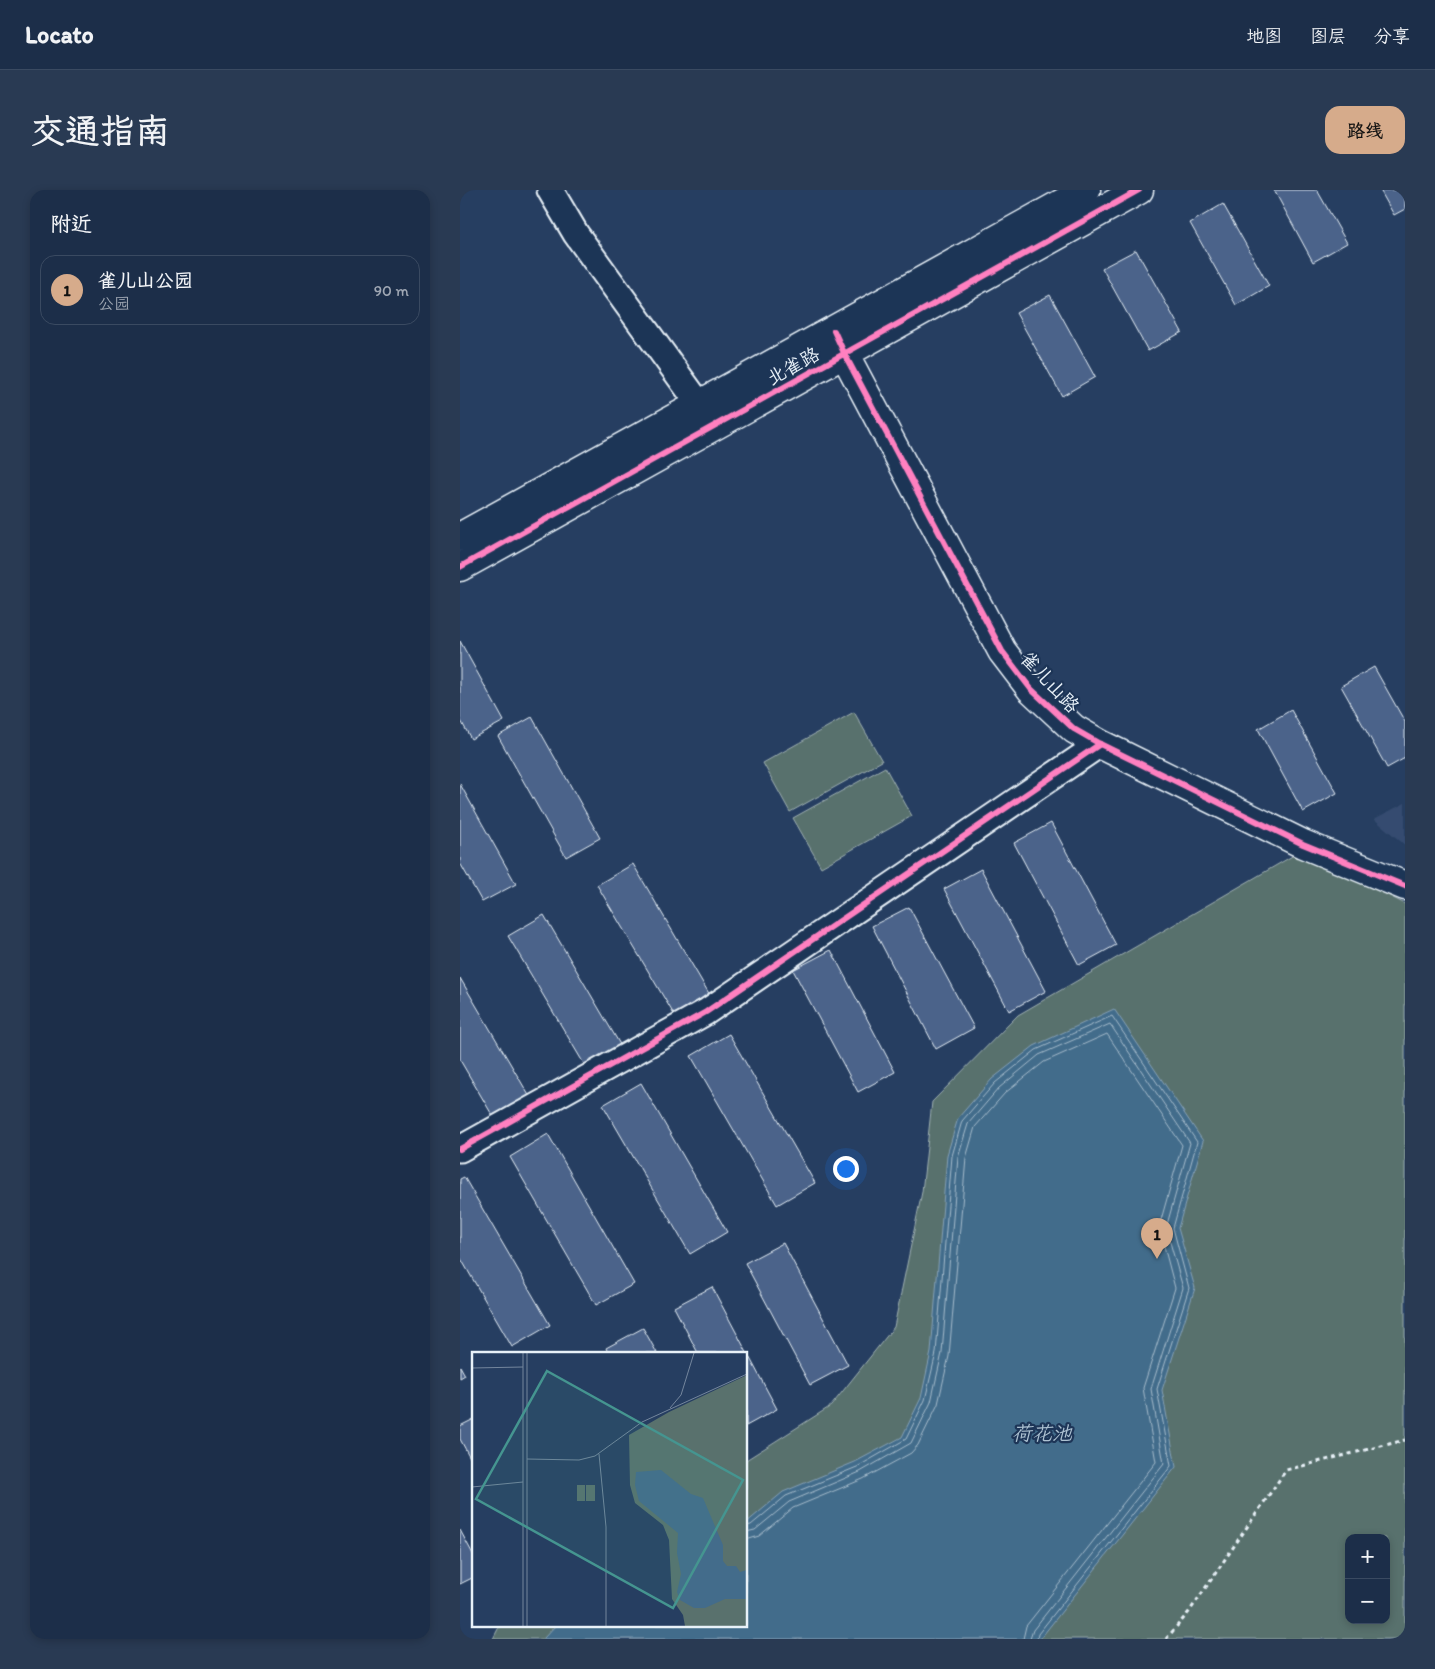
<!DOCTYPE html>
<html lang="zh">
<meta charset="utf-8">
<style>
body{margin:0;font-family:Itim,"LXGW WenKai TC",sans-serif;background:#293a53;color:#f1f3f6}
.controls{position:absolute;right:15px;bottom:15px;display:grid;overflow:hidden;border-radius:10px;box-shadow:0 2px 8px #0003}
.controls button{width:45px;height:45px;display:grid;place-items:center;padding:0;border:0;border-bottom:1px solid #3a4a61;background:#1c2e49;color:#f1f3f6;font:25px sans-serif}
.you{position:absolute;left:385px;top:978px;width:18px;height:18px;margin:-12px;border:4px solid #fff;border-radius:50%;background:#1a73e8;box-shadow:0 0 0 8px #1a73e833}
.badge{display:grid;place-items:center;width:32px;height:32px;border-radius:50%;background:#d6ab8b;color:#111;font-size:16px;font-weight:700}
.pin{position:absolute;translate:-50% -41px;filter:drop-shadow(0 1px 2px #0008)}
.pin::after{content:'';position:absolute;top:26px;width:18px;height:15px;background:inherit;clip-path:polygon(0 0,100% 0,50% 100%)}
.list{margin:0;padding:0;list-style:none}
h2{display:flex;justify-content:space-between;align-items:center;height:65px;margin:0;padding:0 20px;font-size:21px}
h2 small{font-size:16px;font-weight:400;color:#a0a8b4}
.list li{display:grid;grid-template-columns:32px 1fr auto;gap:15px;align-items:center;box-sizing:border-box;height:70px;margin:0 10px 10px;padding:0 10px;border:1px solid #3a4a61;border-radius:15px}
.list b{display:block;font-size:19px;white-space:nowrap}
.list p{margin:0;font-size:16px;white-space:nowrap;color:#a0a8b4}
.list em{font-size:16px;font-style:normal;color:#a0a8b4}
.map{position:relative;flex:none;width:945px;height:1449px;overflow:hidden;border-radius:15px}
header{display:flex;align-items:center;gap:30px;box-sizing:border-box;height:70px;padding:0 25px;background:#1c2e49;border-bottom:1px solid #3a4a61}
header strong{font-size:24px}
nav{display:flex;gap:28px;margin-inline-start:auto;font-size:18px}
.intro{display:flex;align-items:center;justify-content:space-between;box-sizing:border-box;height:120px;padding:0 30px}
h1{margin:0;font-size:35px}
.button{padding:12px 22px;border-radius:15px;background:#d6ab8b;color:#111;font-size:18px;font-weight:700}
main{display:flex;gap:30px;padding:0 30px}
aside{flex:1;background:#1c2e49;border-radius:15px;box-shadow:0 2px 8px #0003}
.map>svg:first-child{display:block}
.built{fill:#354c70}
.green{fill:#59716d;stroke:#a0b1b2;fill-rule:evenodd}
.water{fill:#436c8b;stroke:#85a1b7}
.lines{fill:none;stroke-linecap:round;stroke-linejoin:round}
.shore{stroke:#a6bccc;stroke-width:1}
.building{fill:#4c648a;stroke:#e8f1f8}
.minor-casing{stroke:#e8f1f8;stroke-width:29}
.tertiary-casing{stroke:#e8f1f8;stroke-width:31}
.path{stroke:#e8f1f8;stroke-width:3;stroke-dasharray:4 4;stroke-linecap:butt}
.minor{stroke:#1d3557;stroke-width:25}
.tertiary{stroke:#1d3557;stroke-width:28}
.cycleway-casing{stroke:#1d3557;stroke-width:9}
.cycleway{stroke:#ff80c0;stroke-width:6}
.labels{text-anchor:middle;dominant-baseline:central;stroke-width:4.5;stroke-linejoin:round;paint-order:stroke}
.street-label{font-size:19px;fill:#e8f1f8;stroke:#1d3557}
.water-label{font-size:20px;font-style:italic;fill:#aec2d2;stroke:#1d3557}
.inset-road{fill:none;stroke:#74869d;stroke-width:1}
.view{fill:#459590;fill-opacity:0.15;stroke:#459590;stroke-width:2.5}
.inset-edge{fill:none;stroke:#e8f1f8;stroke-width:2.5}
</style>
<header>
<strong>Locato</strong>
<nav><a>地图</a><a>图层</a><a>分享</a></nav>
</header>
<div class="intro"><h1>交通指南</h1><a class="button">路线</a></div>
<main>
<aside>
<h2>附近<small></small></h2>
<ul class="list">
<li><span class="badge">1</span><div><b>雀儿山公园</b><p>公园</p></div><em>90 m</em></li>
</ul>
</aside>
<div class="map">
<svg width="945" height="1449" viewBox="0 0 945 1449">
<rect width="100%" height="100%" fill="#263e61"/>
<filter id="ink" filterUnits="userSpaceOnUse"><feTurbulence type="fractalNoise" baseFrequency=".02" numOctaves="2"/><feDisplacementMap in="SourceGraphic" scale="10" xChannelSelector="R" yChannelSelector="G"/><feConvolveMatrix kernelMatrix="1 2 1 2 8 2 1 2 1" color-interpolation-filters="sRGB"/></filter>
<g filter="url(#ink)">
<!-- built -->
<path class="built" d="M945,613V655L914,629Z"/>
<!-- green -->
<g class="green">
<path d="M394,522L422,571L330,622L303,573Z"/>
<path d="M425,577L452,626L361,677L333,628Z"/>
<path d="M841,661L945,714V1449H33L40,1435H286V1270L371,1216L434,1137L462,1002L472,912L558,825ZM889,1348H926V1430H889Z"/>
</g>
<!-- water -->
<path class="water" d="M654,819L743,951L718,1038L735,1098L702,1200L716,1277L580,1449H83L96,1435H286V1333L323,1302L395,1272L442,1247L461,1208L471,1162L487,965L498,928L532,889L574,856Z"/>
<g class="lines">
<!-- shore -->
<g class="shore">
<path d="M286,1336L291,1335L326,1306L397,1277L446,1249L465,1210L476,1163L492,966L502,931L535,893L576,860L652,826L737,952L713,1038L729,1098L697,1199L711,1276L578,1444L577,1449"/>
<path d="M286,1342L295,1340L329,1312L400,1282L451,1253L471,1212L482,1163L498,967L508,934L539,898L579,865L650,834L730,953L706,1038L723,1098L691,1199L704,1274L573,1440L570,1449"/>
<path d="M286,1350L299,1346L333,1318L403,1289L451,1263L458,1255L478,1214L489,1166L506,968L515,937L545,903L584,872L647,844L722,955L699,1037L715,1098L683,1198L696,1272L566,1436L563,1449"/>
</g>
</g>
<!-- building -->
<g class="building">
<path d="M814,0H857L887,53L853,72Z"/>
<path d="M920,0H945V19L934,25Z"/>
<path d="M763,14L809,96L776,115L730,33Z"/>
<path d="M676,60L722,142L688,161L642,78Z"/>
<path d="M590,105L635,187L602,206L556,123Z"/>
<path d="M0,451L44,531L11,549L0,529Z"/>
<path d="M914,477L945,532V568L927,578L881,496Z"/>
<path d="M831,520L877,603L843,622L798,539Z"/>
<path d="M72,527L140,648L106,667L38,546Z"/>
<path d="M0,594L56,694L22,712L0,673Z"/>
<path d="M591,633L656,755L619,775L554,653Z"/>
<path d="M173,674L254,812L219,833L137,695Z"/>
<path d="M521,679L586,801L549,821L484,699Z"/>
<path d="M449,717L514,838L476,859L412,736Z"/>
<path d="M84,725L165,863L130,884L48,746Z"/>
<path d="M371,760L435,882L398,902L333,780Z"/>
<path d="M0,788L74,914L38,935L0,870Z"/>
<path d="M269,844L355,993L317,1015L231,866Z"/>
<path d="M181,893L267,1042L230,1064L143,915Z"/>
<path d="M88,944L174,1094L136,1115L50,967Z"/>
<path d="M4,987L90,1135L52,1157L0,1067V989Z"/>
<path d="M323,1053L388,1175L350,1195L285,1073Z"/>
<path d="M252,1097L317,1219L286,1236V1163H238L214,1117Z"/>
<path d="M183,1138L197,1163H148L146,1158Z"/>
<path d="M0,1176L5,1185L0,1188Z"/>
<path d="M14,1229V1275L0,1249V1236Z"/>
<path d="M0,1340L14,1366V1387L0,1394Z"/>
</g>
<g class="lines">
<!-- minor casing -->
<g class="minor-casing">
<g id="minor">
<path d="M90,0L116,44L240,215"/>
<path d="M0,959L246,822L640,554"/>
</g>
</g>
<!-- tertiary casing -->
<g class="tertiary-casing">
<g id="tertiary">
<path d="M374,141L385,165L542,461L571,499L614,539L640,554L843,654L945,696"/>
<path d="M0,347L626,0"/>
<path d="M0,377L679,0"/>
</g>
</g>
<!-- path -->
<path class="path" d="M706,1449L729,1422L826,1280L945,1250"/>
<!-- minor -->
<use href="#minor" class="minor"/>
<!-- tertiary -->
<use href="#tertiary" class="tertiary"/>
<!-- cycleway casing -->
<g class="cycleway-casing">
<g id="cycleway">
<path d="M374,141L385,165L542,461L571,499L614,539L640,554L843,654L945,696"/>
<path d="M0,377L679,0"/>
<path d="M0,959L246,822L640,554"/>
</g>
</g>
<!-- cycleway -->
<use href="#cycleway" class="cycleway"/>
</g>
</g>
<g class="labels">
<!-- street labels -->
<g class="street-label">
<text transform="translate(333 176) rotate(-29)">北雀路</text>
<text transform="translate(590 492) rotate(47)">雀儿山路</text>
</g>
<!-- water labels -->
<g class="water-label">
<text x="582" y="1243">荷花池</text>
</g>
</g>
<!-- overview -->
<g transform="translate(12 1162)">
<rect width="275" height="275" fill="#263e61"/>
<path d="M275,23V274H213L211,263L200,247L197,188L191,173L163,151L158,133L157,83L197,60ZM105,133H113V149H105ZM114,133H123V149H114Z" fill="#59716d"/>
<path d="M189,118L219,142L231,146L251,193V209L255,214H264L268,220L275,218V247H253L233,256H222L208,248L205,240L209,222L205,201L206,181L167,149L163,133L164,120Z" fill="#436c8b"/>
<path class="inset-road" d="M51,1V274M0,16L51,15M198,56L209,43L222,1M127,102L134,175V274M55,107L107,108L123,104L170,70L275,22M0,135L51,130M55,274V1"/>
<path class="view" d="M75,19L271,128L201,256L4,147Z"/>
<rect width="275" height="275" class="inset-edge"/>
</g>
</svg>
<div class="controls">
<button>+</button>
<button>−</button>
</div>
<div class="you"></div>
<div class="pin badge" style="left:697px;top:1069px">1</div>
</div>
</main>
